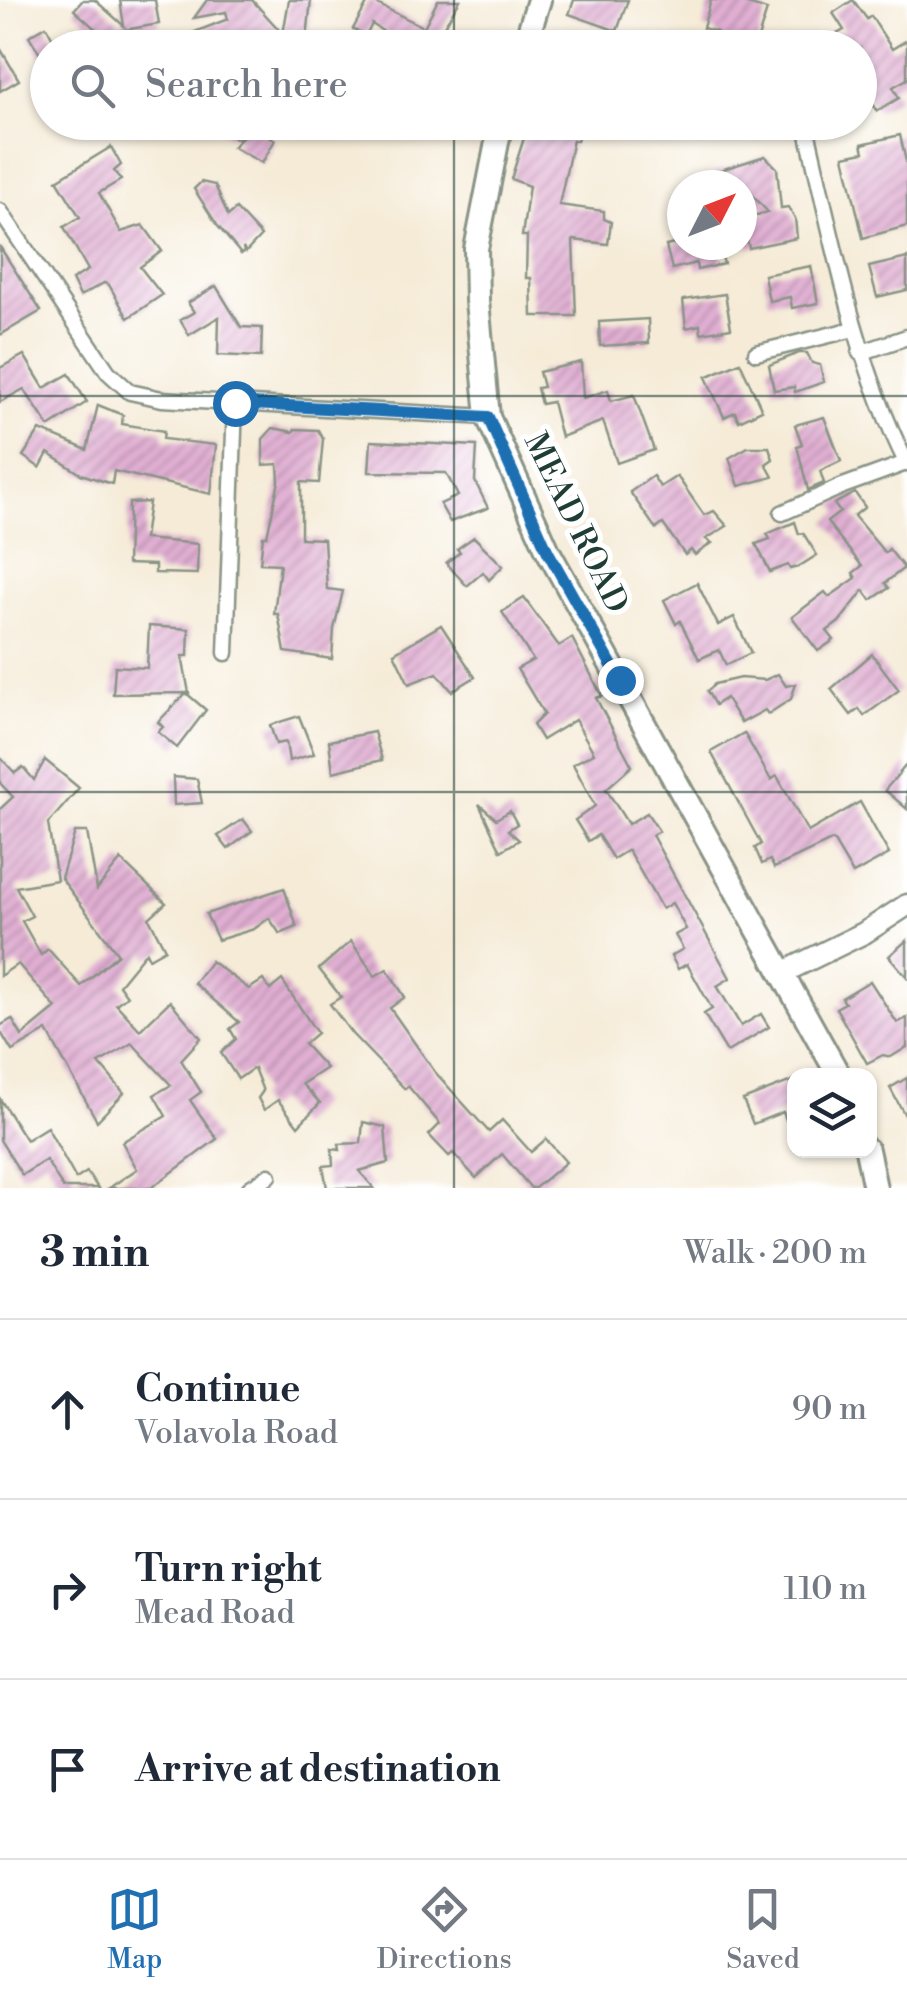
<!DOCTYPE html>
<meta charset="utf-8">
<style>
body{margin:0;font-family:"Libre Bodoni",serif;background:#f2f2f3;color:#1f2937}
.controls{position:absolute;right:30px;bottom:30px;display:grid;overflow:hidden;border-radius:20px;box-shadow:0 2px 8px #0004}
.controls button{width:90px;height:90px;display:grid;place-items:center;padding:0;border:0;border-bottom:2px solid #e0e1e3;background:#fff;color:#1f2937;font:50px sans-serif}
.compass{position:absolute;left:667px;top:170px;width:90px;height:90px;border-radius:50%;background:#fff;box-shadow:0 2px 8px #0004;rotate:48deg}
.stop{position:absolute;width:30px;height:30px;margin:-22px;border:8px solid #1f6fb2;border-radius:50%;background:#fff}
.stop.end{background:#1f6fb2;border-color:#fff;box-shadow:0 2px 10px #0008}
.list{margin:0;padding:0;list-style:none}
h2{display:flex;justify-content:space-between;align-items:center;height:130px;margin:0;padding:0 40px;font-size:42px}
h2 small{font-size:32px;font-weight:400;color:#747a83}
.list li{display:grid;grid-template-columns:65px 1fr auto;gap:30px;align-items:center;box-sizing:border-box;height:180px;padding:0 40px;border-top:2px solid #e0e1e3}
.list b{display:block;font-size:38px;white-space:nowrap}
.list p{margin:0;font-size:32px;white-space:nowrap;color:#747a83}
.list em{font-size:32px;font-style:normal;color:#747a83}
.icon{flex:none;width:55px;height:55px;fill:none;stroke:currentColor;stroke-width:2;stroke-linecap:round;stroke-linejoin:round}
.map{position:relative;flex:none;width:907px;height:1188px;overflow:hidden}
.search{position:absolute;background:#fff;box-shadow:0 2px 8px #0004;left:30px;right:30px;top:30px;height:110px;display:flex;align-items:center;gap:25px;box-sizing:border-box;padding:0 35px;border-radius:55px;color:#747a83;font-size:38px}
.sheet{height:670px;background:#fff}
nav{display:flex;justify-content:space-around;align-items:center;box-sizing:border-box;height:140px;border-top:2px solid #e0e1e3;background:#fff;font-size:28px;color:#747a83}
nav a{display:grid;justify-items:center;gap:5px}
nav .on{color:#1f6fb2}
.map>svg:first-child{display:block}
.building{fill:url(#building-hatch)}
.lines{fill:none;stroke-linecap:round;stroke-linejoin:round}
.street-casing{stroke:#8a9486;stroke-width:19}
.secondary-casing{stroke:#8a9486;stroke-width:25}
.primary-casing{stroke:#8a9486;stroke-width:28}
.street{stroke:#fff;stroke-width:14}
.secondary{stroke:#fff;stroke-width:20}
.primary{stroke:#fff;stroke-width:22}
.route{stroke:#1f6fb2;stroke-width:12}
.grid{fill:none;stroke:#1f3d34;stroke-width:2.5;stroke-opacity:0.55}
.labels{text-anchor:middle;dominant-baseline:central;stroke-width:10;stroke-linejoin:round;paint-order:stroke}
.street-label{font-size:32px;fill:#1f3d34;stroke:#fff}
</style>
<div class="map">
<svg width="907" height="1188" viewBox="0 0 907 1188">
<defs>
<pattern id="building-hatch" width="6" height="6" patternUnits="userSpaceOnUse" patternTransform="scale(2.5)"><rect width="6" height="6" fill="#e1afd3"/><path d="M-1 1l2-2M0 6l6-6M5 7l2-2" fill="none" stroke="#b690ac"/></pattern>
</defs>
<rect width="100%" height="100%" fill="#fff"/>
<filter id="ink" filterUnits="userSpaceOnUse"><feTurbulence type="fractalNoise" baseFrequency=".01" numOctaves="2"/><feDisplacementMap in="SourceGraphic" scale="20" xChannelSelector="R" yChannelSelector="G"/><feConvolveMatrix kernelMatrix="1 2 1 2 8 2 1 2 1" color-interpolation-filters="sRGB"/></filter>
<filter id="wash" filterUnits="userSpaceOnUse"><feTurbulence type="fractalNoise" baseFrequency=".0048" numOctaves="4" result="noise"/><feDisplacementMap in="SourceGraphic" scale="40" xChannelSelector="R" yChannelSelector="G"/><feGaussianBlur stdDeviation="2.25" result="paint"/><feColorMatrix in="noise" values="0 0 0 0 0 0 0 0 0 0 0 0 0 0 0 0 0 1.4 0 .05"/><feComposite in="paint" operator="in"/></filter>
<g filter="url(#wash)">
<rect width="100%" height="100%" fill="#f5ebd7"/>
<g id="blocks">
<!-- building -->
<g class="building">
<path d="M83,0H95L124,26L120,0H155L159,24L101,34L74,10Z"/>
<path d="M207,0H252L283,34L289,0H311L306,48H212L192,33L228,19L226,12L194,18Z"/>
<path d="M369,0L424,27L438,0H460L431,48H415L399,42L372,24L366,36L353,29Z"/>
<path d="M574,0H628L617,31L569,14Z"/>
<path d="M711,0H735L767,10L755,48H718L717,32L703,28Z"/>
<path d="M853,0L867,19L871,16L892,49L907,40V79L893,87L899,98L877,111L860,82V48H846L837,34L844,30L833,13Z"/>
<path d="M46,26L58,48H48V67L29,36Z"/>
<path d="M0,48L19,80L0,91Z"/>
<path d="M206,122H268L256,129L275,140L262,163L233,147L244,135L237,139Z"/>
<path d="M529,122H583L577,141L573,140L559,205L604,211V219L611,222L608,244L573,240L576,316H532L531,278H526L527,236H522L529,186L511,179Z"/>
<path d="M900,135L907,166V226L863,238L844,156L864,152L862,144Z"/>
<path d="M111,147L121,165L114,171L121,180L99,193L121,232L143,225L162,251L140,267L162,295L128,318L109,285L104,283L80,296L72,280L88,270L64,227L80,217L57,180Z"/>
<path d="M765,156L777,168L781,208L788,207L795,218L797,238L749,248L742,219L768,212L742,185H718L714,172Z"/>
<path d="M201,182L215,185L228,216L236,209L261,236L246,252L243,248L244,252L241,254L217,225L194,189Z"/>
<path d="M682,242V245H719L724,264L697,270L696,263L672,269L666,246Z"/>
<path d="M0,247L41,311L0,335Z"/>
<path d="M907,258V290L877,297L869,267Z"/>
<path d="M811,266L818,303L792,308L790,297L769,301L764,275Z"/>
<path d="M216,286L241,327L262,328L261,357L218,355L219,317L189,335L180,320L194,312L188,303Z"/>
<path d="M725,294L731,328L701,333L700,325L686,328L683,300Z"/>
<path d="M648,319L649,343L600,346L599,322Z"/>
<path d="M799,353H807L812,363L820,365L824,382L795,392L794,387L774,390L769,365Z"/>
<path d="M24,355L44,388L69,374L87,402L49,427L24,389L0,402V368Z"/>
<path d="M581,362L583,398L608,390L611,401L634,395L654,450L617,463L603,421L561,437L552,402L541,404L537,388L543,387L539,372Z"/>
<path d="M740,362L762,410L739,421L735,412L724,417L706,377Z"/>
<path d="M98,405L123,415L122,424L164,431L163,439L216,445L211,494L114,471L112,484L81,474L48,453L40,468L23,456L40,430L87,450Z"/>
<path d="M824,417L841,461L820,471L824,483L808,490L797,446L802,444L795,425Z"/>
<path d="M273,428L293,432L295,429L318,430L323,439L319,483L301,482V538L324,539L327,589L343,591L334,629L332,659L285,652L278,614H274L280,564L260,563L263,536H267L279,481L278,464L263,465V439Z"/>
<path d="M371,441L477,446L475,481L488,508L450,522L440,504L458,496L446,473L369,472Z"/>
<path d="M748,447H769L773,459L766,464L773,477L739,486L729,458Z"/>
<path d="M653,476L660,487L677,476L704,515L714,511L727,526L706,539L712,543L695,555L691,550L685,555L663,524L656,529L630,492Z"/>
<path d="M855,493L865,507L854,516L885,553L889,549L904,568L885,583L889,588L871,600L864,590L839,622L827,631L834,640L818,651L792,617L825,592L829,597L856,578L853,573L862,566L827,522L840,512L834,504Z"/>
<path d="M149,502L144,539L198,544L197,574L155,573V565L127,564L129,503Z"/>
<path d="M795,522L799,534L803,533L817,555L798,567L790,569L788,565L770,572L756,544L770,539L767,534Z"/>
<path d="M474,537L503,566L489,580L483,572L467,586L446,563L460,552L457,549Z"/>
<path d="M697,583L718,625L734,617L751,653L726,665L719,650L699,659L680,621L676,624L664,600Z"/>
<path d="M524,598L559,646L572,638L602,696L596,698L632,766L606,789L628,824L647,813L659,831L652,835L730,978L717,986L741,1026L761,1014L769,1027L727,1052L704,1014L712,1009L687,964L678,969L671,956L683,949L675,935L686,929L672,903L662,909L628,850L613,859L598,835L588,841L575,820L595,806L573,764L594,753L575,720L542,740L533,725L544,714L517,669L533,660L502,612Z"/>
<path d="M441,625L475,677L452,691L437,673L409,684L394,653Z"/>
<path d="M149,626L189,629L188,656H182L189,693H186L206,710L177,748L158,732L163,727L158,722L186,693L113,694L115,666L147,668Z"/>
<path d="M872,654L899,690L864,716L859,709L851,715L831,689Z"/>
<path d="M778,674L786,686L796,684L791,699L768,714L765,710L741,723L726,698L715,705L707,691L715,684L740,678L765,680Z"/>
<path d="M299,716L314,754L289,761L286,742L276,744L270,725Z"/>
<path d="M374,732L382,760L333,772L329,741Z"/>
<path d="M744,733L771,780L777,776L808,832L860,802L889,854L853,874L833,840L774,868L770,860L762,864L755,848L761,844L711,752Z"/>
<path d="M0,757L15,773L23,767L34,780L45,760L79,788L48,824L57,880L16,887L32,916L22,921L41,955L48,949L81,986L118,954L61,878L75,832H87L97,889L121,860L166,903L149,918L165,949L149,958L146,952L119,985L127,996L116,1004L140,1030L170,1001L201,1038L181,1060L201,1092L190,1100L217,1139L151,1188H109L137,1169L122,1142L166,1116L154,1095L171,1085L132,1043L99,1063L124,1093L97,1121L47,1031L12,1051L0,1031V1026L12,1019L22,1036L56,1008L18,964L0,976V809L13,797L0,783Z"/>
<path d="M907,764V809L885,790Z"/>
<path d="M173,777L197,779L202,803L174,805Z"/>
<path d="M479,804L496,819L510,811L517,824L508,830L519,840L501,851Z"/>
<path d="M243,819L252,831L228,849L218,836Z"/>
<path d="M284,888L297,927L280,934L269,918L254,929L218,940L206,914Z"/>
<path d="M907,940V977L889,956Z"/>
<path d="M351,941L375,976L387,969L405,997L390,1008L435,1072L489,1132L502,1120L531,1152L546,1139L566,1162L535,1188H531L502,1154L476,1178L453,1153L449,1156L429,1135L440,1124L408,1086L405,1089L352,1034L330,1004L341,997L319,969Z"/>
<path d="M211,961L249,989L263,980L270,990L282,980L317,1033L304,1044L326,1068L302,1084L320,1103L298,1126L278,1100L264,1110L258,1098L263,1091L254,1068L238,1079L221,1053L236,1039L230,1029L239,1022L194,983Z"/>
<path d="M870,981L897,1023L907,1018V1047L891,1057L883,1055L867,1063L836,1008L845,1003L842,998Z"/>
<path d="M907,1078V1119L890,1088Z"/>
<path d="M794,1080V1140L783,1112L753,1124L743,1100Z"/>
<path d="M0,1099L26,1140L47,1127L76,1179L87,1172L98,1188H63L46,1160L22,1175L0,1140Z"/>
<path d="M363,1122L385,1127L388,1163L359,1171L374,1188H327L323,1166L333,1165L332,1149L340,1150L339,1144L361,1143Z"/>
</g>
</g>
</g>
<g filter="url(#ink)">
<use href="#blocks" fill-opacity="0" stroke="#8a9486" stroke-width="2.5"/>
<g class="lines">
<!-- street casing -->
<g class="street-casing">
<g id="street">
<path d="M806,126C833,241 854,358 907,464"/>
<path d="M0,211L108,372L130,392L162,399L488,417"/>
<path d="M756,353L854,329"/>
<path d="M860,353L907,337"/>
<path d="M782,513L843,486L906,463"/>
<path d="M226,653L235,403"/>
<path d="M250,1188L269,1176"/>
</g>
</g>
<!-- secondary casing -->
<g class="secondary-casing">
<path id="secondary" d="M782,973L864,933L907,905"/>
</g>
<!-- primary casing -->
<g class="primary-casing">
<g id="primary">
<path d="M524,48L539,0"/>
<path d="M501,122L476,249L477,301L488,417L548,551L839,1076"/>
<path d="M867,1150L875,1188"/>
</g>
</g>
<!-- street -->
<use href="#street" class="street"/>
<!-- secondary -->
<use href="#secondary" class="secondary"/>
<!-- primary -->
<use href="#primary" class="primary"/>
</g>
</g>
<g class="lines" filter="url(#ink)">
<!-- route -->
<path class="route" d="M235,403L488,417L548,552L620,680"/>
</g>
<!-- grid -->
<path class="grid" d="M454,0V48M454,122V1188M0,396H907M0,792H907"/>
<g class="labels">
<!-- street labels -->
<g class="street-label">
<text transform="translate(576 523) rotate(64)">MEAD ROAD</text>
</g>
</g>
</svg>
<div class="controls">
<button><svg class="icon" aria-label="layers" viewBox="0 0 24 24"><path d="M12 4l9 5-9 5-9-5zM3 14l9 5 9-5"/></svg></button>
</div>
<svg class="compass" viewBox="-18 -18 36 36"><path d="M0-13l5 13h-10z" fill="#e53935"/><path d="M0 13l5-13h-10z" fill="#747a83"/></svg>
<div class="stop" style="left:235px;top:403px"></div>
<div class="stop end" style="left:620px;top:680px"></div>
<div class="search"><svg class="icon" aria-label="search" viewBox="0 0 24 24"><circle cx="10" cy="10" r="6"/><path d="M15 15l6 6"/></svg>Search here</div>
</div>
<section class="sheet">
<h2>3 min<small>Walk · 200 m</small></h2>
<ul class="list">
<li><svg class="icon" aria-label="ahead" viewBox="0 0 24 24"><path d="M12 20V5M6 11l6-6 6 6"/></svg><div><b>Continue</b><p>Volavola Road</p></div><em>90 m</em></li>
<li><svg class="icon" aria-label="right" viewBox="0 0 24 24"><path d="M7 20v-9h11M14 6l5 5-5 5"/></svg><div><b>Turn right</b><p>Mead Road</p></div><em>110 m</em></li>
<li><svg class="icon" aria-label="arrive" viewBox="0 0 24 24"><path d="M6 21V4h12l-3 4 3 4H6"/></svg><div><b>Arrive at destination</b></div></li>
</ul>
</section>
<nav>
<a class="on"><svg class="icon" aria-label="map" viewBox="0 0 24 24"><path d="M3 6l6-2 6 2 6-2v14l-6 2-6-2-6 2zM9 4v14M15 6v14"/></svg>Map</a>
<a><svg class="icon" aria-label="directions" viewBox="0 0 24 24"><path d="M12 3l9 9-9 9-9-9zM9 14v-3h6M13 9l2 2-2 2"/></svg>Directions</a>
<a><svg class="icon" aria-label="saved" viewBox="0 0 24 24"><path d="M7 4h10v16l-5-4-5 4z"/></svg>Saved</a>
</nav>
